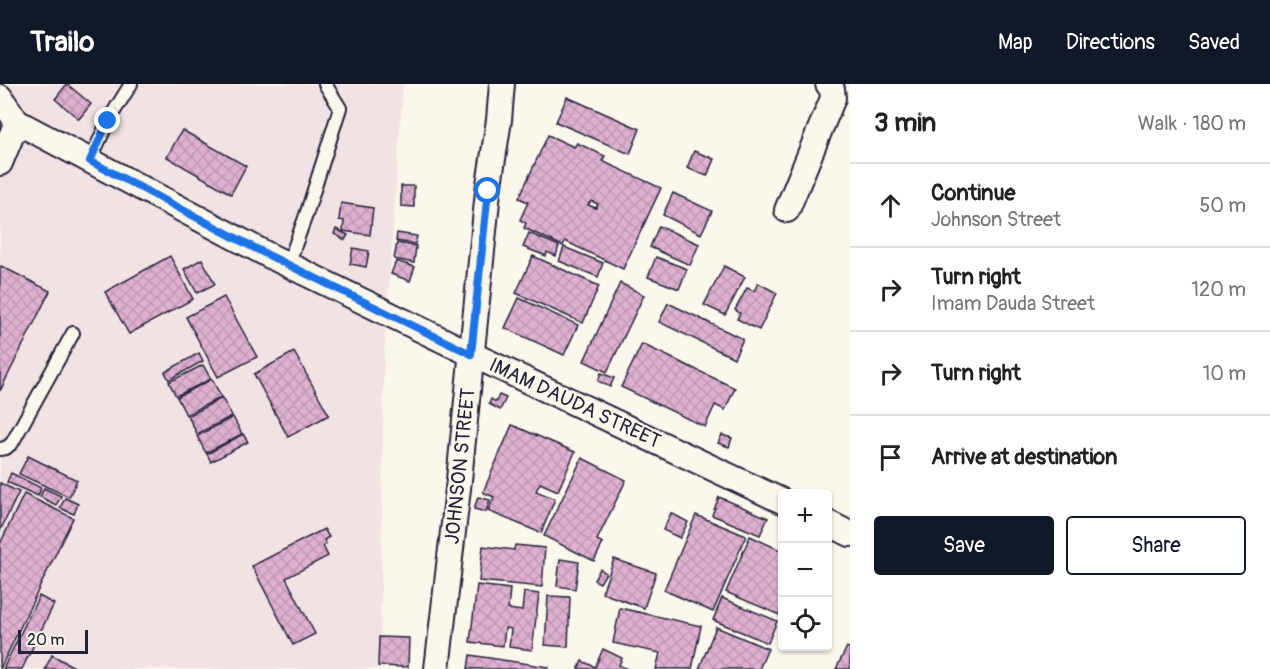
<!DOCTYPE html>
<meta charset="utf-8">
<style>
body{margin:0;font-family:Pangolin,sans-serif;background:#f2f2f2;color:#222}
.controls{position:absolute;right:18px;bottom:18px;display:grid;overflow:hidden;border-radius:6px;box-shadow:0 2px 4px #0004}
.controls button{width:54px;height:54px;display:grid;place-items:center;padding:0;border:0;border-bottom:2px solid #e0e0e0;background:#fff;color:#222;font:30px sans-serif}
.scale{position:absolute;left:18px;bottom:15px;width:70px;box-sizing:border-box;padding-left:6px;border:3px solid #22223b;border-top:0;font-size:16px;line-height:21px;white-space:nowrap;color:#22223b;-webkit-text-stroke:4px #fbf7ec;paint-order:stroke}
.stop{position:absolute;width:18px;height:18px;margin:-14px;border:4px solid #1a73e8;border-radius:50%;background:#fff}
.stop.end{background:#1a73e8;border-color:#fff;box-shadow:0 2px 6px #0008}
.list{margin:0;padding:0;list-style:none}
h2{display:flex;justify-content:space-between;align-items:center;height:78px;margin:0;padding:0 24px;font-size:26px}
h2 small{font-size:20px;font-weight:400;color:#767676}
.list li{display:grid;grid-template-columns:39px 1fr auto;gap:18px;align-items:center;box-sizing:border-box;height:84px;padding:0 24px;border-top:2px solid #e0e0e0}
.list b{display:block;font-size:22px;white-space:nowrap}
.list p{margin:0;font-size:20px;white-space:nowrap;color:#767676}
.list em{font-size:20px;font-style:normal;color:#767676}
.actions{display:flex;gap:12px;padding:18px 24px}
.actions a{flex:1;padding:14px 0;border:2px solid #111827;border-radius:6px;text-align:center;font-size:21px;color:#111827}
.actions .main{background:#111827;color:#fff}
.icon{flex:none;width:33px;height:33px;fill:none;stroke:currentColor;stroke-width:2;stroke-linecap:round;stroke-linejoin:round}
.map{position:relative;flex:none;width:850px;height:585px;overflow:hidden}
header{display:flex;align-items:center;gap:36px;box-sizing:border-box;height:84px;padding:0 30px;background:#111827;color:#fff}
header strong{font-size:28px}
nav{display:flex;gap:33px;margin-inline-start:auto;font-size:21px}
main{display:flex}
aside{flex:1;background:#fff}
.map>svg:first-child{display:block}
.built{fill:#f3e2e4}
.building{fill:url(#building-cross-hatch);stroke:#22223b;stroke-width:1.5;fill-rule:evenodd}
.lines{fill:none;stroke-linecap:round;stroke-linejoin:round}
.service-casing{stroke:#22223b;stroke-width:16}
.minor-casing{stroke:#22223b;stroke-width:28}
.service{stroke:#fbf7ec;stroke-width:12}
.minor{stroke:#fbf7ec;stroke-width:24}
.route{stroke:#1a73e8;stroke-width:8}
.labels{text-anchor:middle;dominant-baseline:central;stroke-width:4.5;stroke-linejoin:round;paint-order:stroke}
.street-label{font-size:20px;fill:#22223b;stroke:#fbf7ec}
</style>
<header>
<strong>Trailo</strong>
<nav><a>Map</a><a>Directions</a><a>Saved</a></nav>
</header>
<main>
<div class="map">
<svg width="850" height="585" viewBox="0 0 850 585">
<defs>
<pattern id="building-cross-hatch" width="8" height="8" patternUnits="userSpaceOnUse" patternTransform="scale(1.5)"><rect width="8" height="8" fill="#dfb0d0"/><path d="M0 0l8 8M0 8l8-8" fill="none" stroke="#bf97b4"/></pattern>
</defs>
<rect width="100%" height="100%" fill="#fbf7ec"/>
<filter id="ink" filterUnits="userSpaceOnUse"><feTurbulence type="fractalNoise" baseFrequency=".0167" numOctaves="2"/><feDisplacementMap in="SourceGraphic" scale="12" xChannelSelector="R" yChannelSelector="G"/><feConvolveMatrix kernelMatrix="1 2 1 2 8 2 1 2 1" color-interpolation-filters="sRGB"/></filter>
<g filter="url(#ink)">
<!-- built -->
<path class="built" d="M0,0H403L384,272L380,585H0Z"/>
<!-- building -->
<g class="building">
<path d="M67,0L91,20L79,35L55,15Z"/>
<path d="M567,13L640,45L630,70L556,38Z"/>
<path d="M182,46L246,82L231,110L167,73Z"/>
<path d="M548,51L574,63L577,59L605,72L602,77L661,104L623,185L565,157L563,162L524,144L526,139L520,136L528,118L519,114ZM591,117L598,120L596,124L588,121Z"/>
<path d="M694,67L714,75L707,92L687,84Z"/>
<path d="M401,102H414V123L401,122Z"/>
<path d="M673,109L712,127L701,150L663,131Z"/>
<path d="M341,119L373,124L370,151L343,147L344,137L339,136Z"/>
<path d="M659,142L699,160L690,181L650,163Z"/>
<path d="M336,145L348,151L345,156L334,150Z"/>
<path d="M397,149L417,152L415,160L396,157Z"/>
<path d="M529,149L559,162L556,172L547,168L546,172L523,163Z"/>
<path d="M397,159L416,162L414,179L394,175Z"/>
<path d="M564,163L603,179L598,193L559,177Z"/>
<path d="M353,164L369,167L366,183L350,180Z"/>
<path d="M170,172L193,215L129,250L105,208Z"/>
<path d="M533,172L599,202L583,239L516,209Z"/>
<path d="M656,173L687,185L679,205L648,193Z"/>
<path d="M202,175L215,200L197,209L184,185Z"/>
<path d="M396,177L415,183L410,197L391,190Z"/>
<path d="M1,182L50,207L0,307V185Z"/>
<path d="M724,182L745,193L725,231L704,221Z"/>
<path d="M620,199L644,211L607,288L584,277Z"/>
<path d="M758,199L777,209L759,246L737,235L740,229L735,226L747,204L754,207Z"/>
<path d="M224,213L257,273L218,293L186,233Z"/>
<path d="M519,214L578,241L564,271L505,244Z"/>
<path d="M668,219L743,255L734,274L659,238Z"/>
<path d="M642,260L735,304L725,326L715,321L705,343L621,303Z"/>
<path d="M294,268L329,331L288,353L254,290Z"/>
<path d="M199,269L203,277L169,296L165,288Z"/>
<path d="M203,281L211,295L176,312L169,298Z"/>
<path d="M601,289L614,294L610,303L598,297Z"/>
<path d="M212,295L221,313L186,331L177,313Z"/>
<path d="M499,311L506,314L500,326L489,320L491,315L496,318Z"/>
<path d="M222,314L232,332L197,350L188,332Z"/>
<path d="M233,333L242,350L206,369L197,352Z"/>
<path d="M512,341L575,368L558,407L540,399L536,407L555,415L541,449L488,427L494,413L483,408Z"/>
<path d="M243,350L248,358L211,378L207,370Z"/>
<path d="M722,351L732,354L729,363L718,359Z"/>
<path d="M28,372L77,396L69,413L19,390Z"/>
<path d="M582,374L626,396L597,456L603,459L594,477L544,452Z"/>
<path d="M11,389L41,404L38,412L7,398Z"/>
<path d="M0,399L19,408L0,447Z"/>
<path d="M44,404L61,412L56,421L40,413Z"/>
<path d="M24,410L73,434L0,585V460Z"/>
<path d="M478,413L490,416L486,428L474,425Z"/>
<path d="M719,413L768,434L760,451L712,431Z"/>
<path d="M65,414L78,420L74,430L60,424Z"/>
<path d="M671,429L688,438L680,454L663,446Z"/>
<path d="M696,431L746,452L713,528L664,506Z"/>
<path d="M324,445L329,453L324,456L326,460L323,462L328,472L286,494L315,550L293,561L252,482Z"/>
<path d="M750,452L782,467V532L726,508Z"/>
<path d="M515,461L545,464L542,503L479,497L483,462L514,466Z"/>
<path d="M560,475L579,478L575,505L557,502Z"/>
<path d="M614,475L656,489L644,524L602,509Z"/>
<path d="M600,485L606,489L600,499L594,496Z"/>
<path d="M477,501L510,505L508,525L522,527L524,508L539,510L532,566L509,563L511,545L505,544L503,562L470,558Z"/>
<path d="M39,512L54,520L22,585H3Z"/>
<path d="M548,512L570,513L568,563L545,561Z"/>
<path d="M722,514L777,537L768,559L713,536Z"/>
<path d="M620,524L701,542L692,585H656L660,569L613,559Z"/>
<path d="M716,543L768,565L759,585H699Z"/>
<path d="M379,553L409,554L408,583L378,582Z"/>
<path d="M847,563L850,565V585H836Z"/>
<path d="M603,565L622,574L619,581L627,585H578L582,577L595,583Z"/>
<path d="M52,571L78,585H45Z"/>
<path d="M470,571L549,583L548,585H468Z"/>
</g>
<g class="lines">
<!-- service casing -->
<g class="service-casing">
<g id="service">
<path d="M90,77L108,37L131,0"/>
<path d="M288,181L306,131L340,24L325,0"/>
<path d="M0,365L6,364L12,359L73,249"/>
</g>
</g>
<!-- minor casing -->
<g class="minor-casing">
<g id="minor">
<path d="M0,13L17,38L0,79"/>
<path d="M17,38L268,171L471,270L782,417"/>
<path d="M787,126L833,14L832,5L828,0"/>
<path d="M828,439L850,450"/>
<path d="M437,585L459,396L488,107L499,36L502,0"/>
</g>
</g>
<!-- service -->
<use href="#service" class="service"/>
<!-- minor -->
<use href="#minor" class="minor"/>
</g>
</g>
<g class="lines" filter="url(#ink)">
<!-- route -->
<path class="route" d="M108,37L90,77L268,171L471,270L488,107"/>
</g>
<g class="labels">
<!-- street labels -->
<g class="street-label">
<text transform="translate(575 319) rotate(25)">IMAM DAUDA STREET</text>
<text transform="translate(460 382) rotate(-84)">JOHNSON STREET</text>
</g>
</g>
</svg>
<div class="controls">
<button>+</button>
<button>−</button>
<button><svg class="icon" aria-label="locate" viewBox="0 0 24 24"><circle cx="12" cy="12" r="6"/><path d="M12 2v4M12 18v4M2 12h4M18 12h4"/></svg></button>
</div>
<div class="scale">20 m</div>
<div class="stop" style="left:488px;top:107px"></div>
<div class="stop end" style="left:108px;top:37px"></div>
</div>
<aside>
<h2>3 min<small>Walk · 180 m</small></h2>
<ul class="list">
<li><svg class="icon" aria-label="ahead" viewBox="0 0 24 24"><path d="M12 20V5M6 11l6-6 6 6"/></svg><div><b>Continue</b><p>Johnson Street</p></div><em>50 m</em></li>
<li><svg class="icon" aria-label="right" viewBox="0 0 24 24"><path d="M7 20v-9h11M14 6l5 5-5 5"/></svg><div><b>Turn right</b><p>Imam Dauda Street</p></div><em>120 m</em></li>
<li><svg class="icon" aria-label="right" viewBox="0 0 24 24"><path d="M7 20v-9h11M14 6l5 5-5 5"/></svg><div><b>Turn right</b></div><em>10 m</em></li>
<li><svg class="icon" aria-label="arrive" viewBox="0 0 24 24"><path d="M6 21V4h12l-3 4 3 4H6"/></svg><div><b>Arrive at destination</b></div></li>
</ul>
<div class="actions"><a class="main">Save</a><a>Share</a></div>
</aside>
</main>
